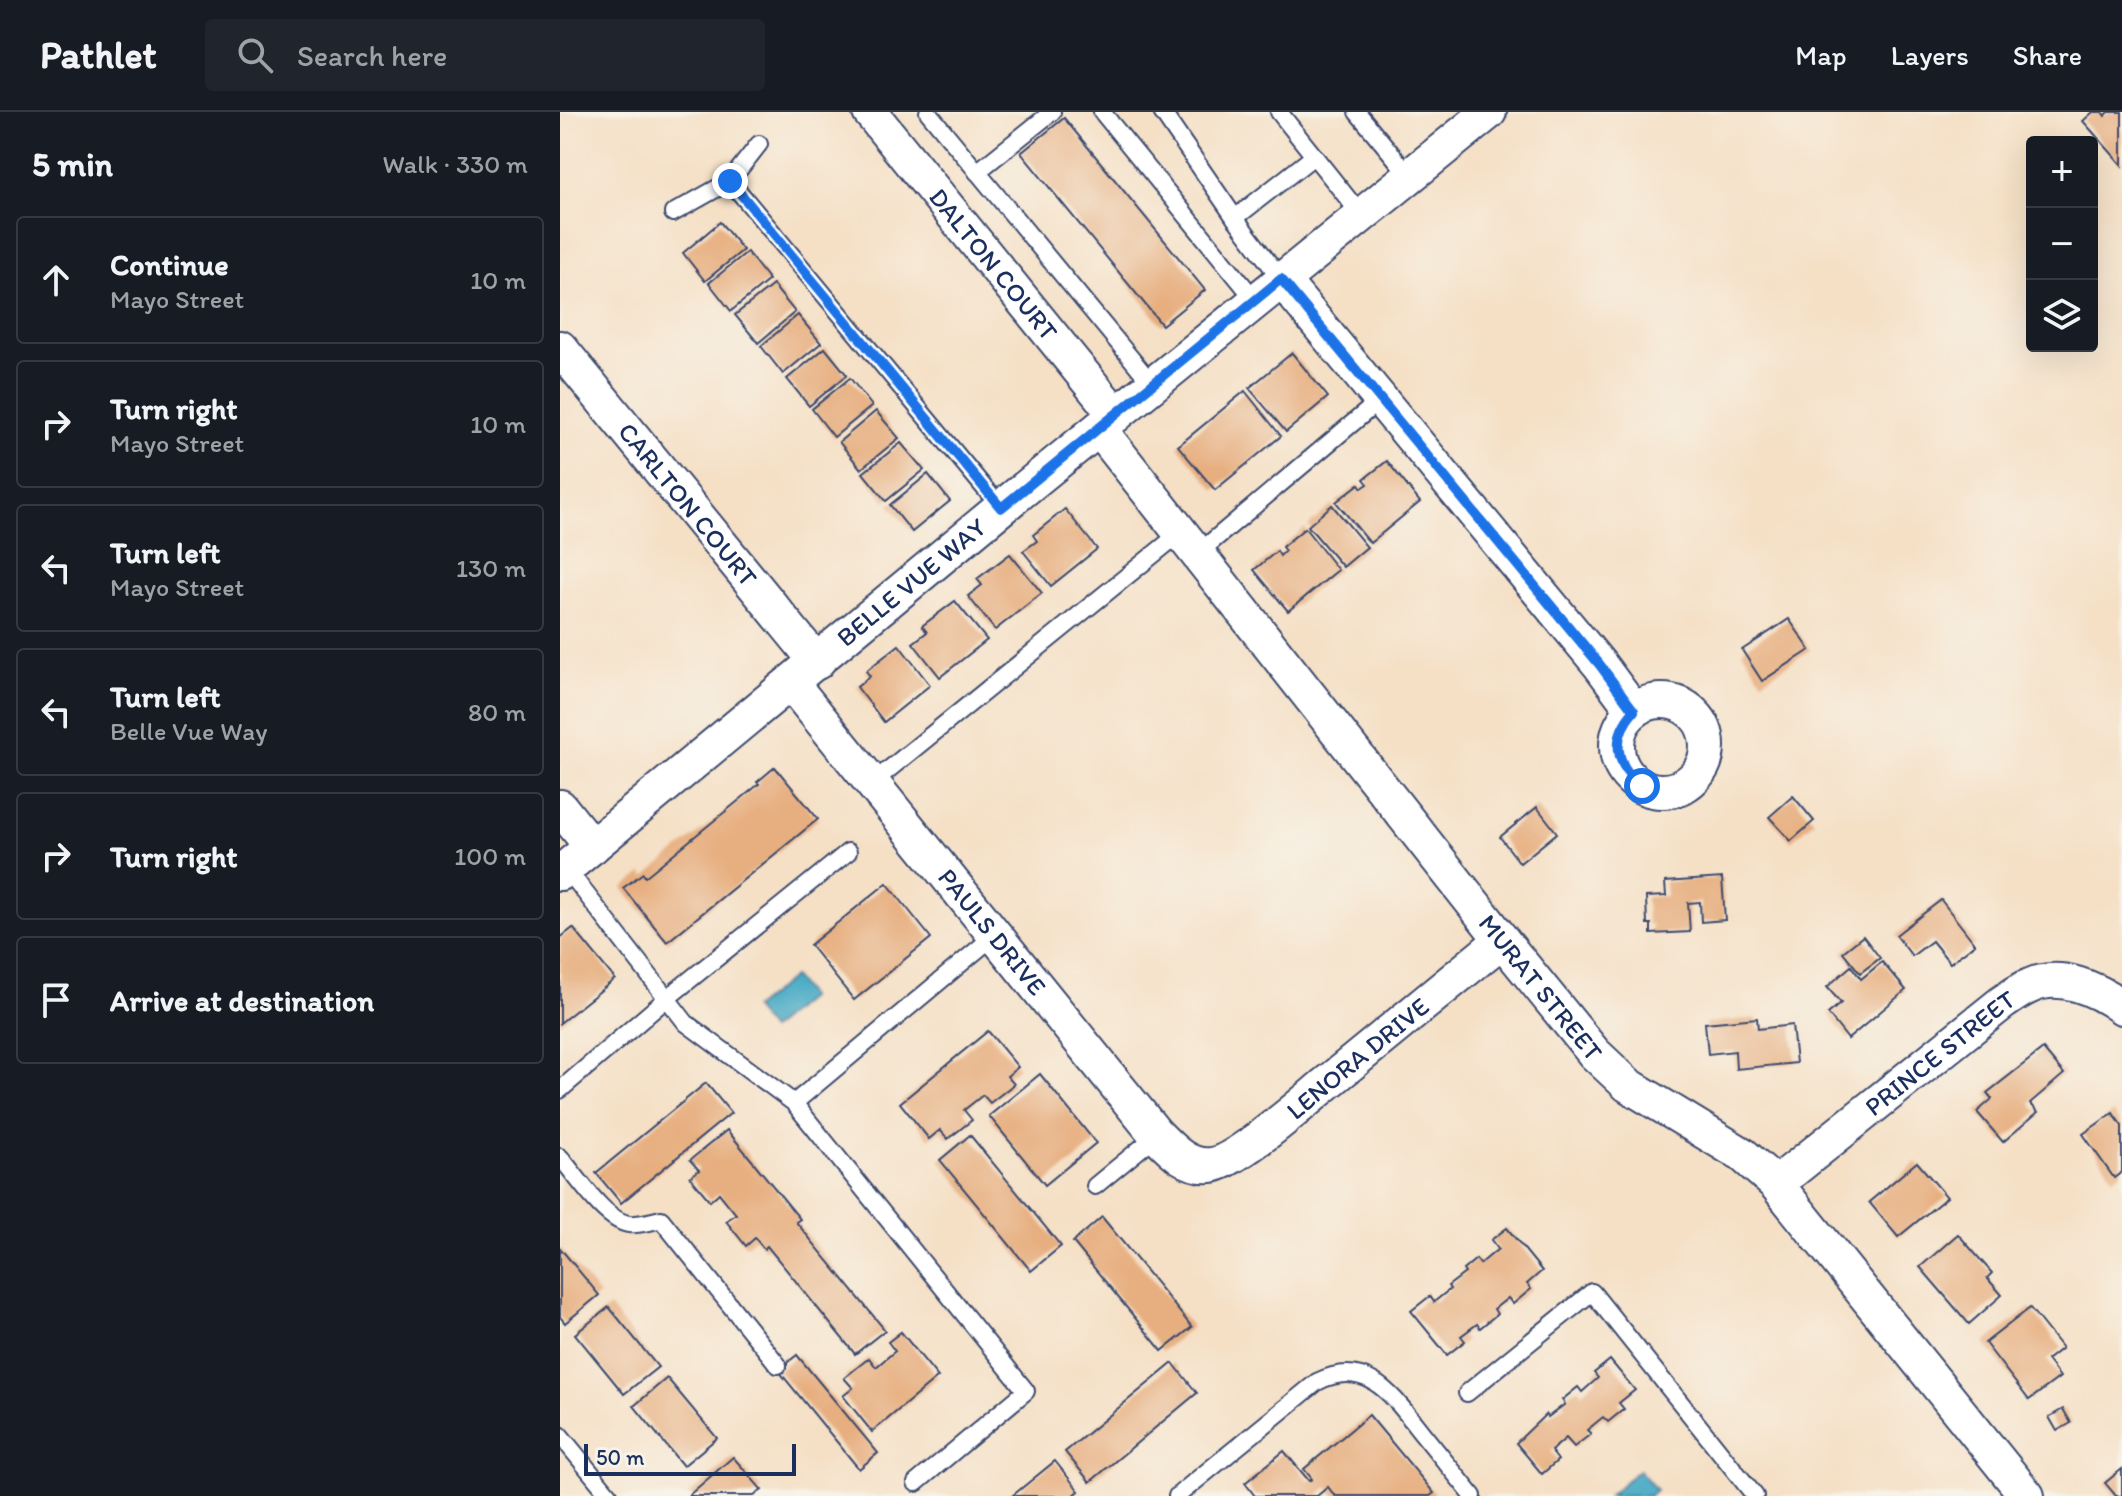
<!DOCTYPE html>
<meta charset="utf-8">
<style>
body{margin:0;font-family:Itim,sans-serif;background:#20242c;color:#f1f3f6}
.controls{position:absolute;right:24px;top:24px;display:grid;overflow:hidden;border-radius:8px;box-shadow:0 8px 32px #0002}
.controls button{width:72px;height:72px;display:grid;place-items:center;padding:0;border:0;border-bottom:2px solid #363941;background:#171b24;color:#f1f3f6;font:40px sans-serif}
.scale{position:absolute;left:24px;bottom:20px;width:212px;box-sizing:border-box;padding-left:8px;border:4px solid #1b2f5e;border-top:0;font-size:22px;line-height:28px;white-space:nowrap;color:#1b2f5e;-webkit-text-stroke:6px #f7f3e8;paint-order:stroke}
.stop{position:absolute;width:24px;height:24px;margin:-18px;border:6px solid #1a73e8;border-radius:50%;background:#fff}
.stop.end{background:#1a73e8;border-color:#fff;box-shadow:0 2px 8px #0008}
.list{margin:0;padding:0;list-style:none}
h2{display:flex;justify-content:space-between;align-items:center;height:104px;margin:0;padding:0 32px;font-size:34px}
h2 small{font-size:26px;font-weight:400;color:#9ea1a6}
.list li{display:grid;grid-template-columns:52px 1fr auto;gap:24px;align-items:center;box-sizing:border-box;height:128px;margin:0 16px 16px;padding:0 16px;border:2px solid #363941;border-radius:8px}
.list b{display:block;font-size:30px;white-space:nowrap}
.list p{margin:0;font-size:26px;white-space:nowrap;color:#9ea1a6}
.list em{font-size:26px;font-style:normal;color:#9ea1a6}
.icon{flex:none;width:44px;height:44px;fill:none;stroke:currentColor;stroke-width:2;stroke-linecap:round;stroke-linejoin:round}
.map{position:relative;flex:none;width:1562px;height:1384px;overflow:hidden}
header{display:flex;align-items:center;gap:48px;box-sizing:border-box;height:112px;padding:0 40px;background:#171b24;border-bottom:2px solid #363941}
header strong{font-size:38px}
nav{display:flex;gap:44px;margin-inline-start:auto;font-size:28px}
.search{width:560px;height:72px;background:#20242c;display:flex;align-items:center;gap:20px;box-sizing:border-box;padding:0 28px;border-radius:8px;color:#9ea1a6;font-size:30px}
main{display:flex}
aside{flex:1;background:#171b24}
.map>svg:first-child{display:block}
.water{fill:#44a9c4;stroke:#306c91;stroke-width:2}
.building{fill:#e7af80}
.lines{fill:none;stroke-linecap:round;stroke-linejoin:round}
.service-casing{stroke:#3c4a6e;stroke-width:20}
.minor-casing{stroke:#3c4a6e;stroke-width:38}
.service{stroke:#fff;stroke-width:16}
.minor{stroke:#fff;stroke-width:34}
.route{stroke:#1a73e8;stroke-width:10}
.labels{text-anchor:middle;dominant-baseline:central;stroke-width:7;stroke-linejoin:round;paint-order:stroke}
.street-label{font-size:26px;fill:#1b2f5e;stroke:#f7f3e8}
</style>
<header>
<strong>Pathlet</strong>
<div class="search"><svg class="icon" aria-label="search" viewBox="0 0 24 24"><circle cx="10" cy="10" r="6"/><path d="M15 15l6 6"/></svg>Search here</div>
<nav><a>Map</a><a>Layers</a><a>Share</a></nav>
</header>
<main>
<aside>
<h2>5 min<small>Walk · 330 m</small></h2>
<ul class="list">
<li><svg class="icon" aria-label="ahead" viewBox="0 0 24 24"><path d="M12 20V5M6 11l6-6 6 6"/></svg><div><b>Continue</b><p>Mayo Street</p></div><em>10 m</em></li>
<li><svg class="icon" aria-label="right" viewBox="0 0 24 24"><path d="M7 20v-9h11M14 6l5 5-5 5"/></svg><div><b>Turn right</b><p>Mayo Street</p></div><em>10 m</em></li>
<li><svg class="icon" aria-label="left" viewBox="0 0 24 24"><path d="M17 20v-9H6M10 6l-5 5 5 5"/></svg><div><b>Turn left</b><p>Mayo Street</p></div><em>130 m</em></li>
<li><svg class="icon" aria-label="left" viewBox="0 0 24 24"><path d="M17 20v-9H6M10 6l-5 5 5 5"/></svg><div><b>Turn left</b><p>Belle Vue Way</p></div><em>80 m</em></li>
<li><svg class="icon" aria-label="right" viewBox="0 0 24 24"><path d="M7 20v-9h11M14 6l5 5-5 5"/></svg><div><b>Turn right</b></div><em>100 m</em></li>
<li><svg class="icon" aria-label="arrive" viewBox="0 0 24 24"><path d="M6 21V4h12l-3 4 3 4H6"/></svg><div><b>Arrive at destination</b></div></li>
</ul>
</aside>
<div class="map">
<svg width="1562" height="1384" viewBox="0 0 1562 1384">
<rect width="100%" height="100%" fill="#f7f3e8"/>
<filter id="ink" filterUnits="userSpaceOnUse"><feTurbulence type="fractalNoise" baseFrequency=".0125" numOctaves="2"/><feDisplacementMap in="SourceGraphic" scale="16" xChannelSelector="R" yChannelSelector="G"/><feConvolveMatrix kernelMatrix="1 2 1 2 8 2 1 2 1" color-interpolation-filters="sRGB"/></filter>
<filter id="wash" filterUnits="userSpaceOnUse"><feTurbulence type="fractalNoise" baseFrequency=".006" numOctaves="4" result="noise"/><feDisplacementMap in="SourceGraphic" scale="32" xChannelSelector="R" yChannelSelector="G"/><feGaussianBlur stdDeviation="1.8" result="paint"/><feColorMatrix in="noise" values="0 0 0 0 0 0 0 0 0 0 0 0 0 0 0 0 0 1.4 0 .05"/><feComposite in="paint" operator="in"/></filter>
<g filter="url(#wash)">
<rect width="100%" height="100%" fill="#f5e0c6"/>
<!-- water -->
<g class="water">
<path d="M233,865L249,885L210,918L193,897Z"/>
<path d="M1079,1358L1096,1378L1089,1384H1048Z"/>
</g>
<g id="blocks">
<!-- building -->
<g class="building">
<path d="M1533,0H1542L1545,4L1549,0H1562V53L1523,9Z"/>
<path d="M504,6L645,178L602,213L461,41Z"/>
<path d="M160,110L183,138L145,169L123,141Z"/>
<path d="M187,140L209,168L171,199L149,171Z"/>
<path d="M213,173L235,200L198,231L175,203Z"/>
<path d="M238,203L261,231L223,262L201,234Z"/>
<path d="M265,236L287,263L249,294L227,267Z"/>
<path d="M732,241L768,285L726,320L689,276Z"/>
<path d="M290,266L312,294L274,325L252,297Z"/>
<path d="M685,279L721,324L655,378L618,334Z"/>
<path d="M316,299L339,326L301,357L279,330Z"/>
<path d="M341,331L364,358L326,389L303,361Z"/>
<path d="M827,349L860,390L810,431L776,390L799,372L802,376L808,372L804,367Z"/>
<path d="M368,362L390,389L352,420L330,393Z"/>
<path d="M772,393L807,435L783,455L748,414Z"/>
<path d="M505,397L537,437L491,474L463,439L477,429L473,423Z"/>
<path d="M745,416L778,458L728,499L694,458L717,439L720,444L725,439L722,435Z"/>
<path d="M450,442L482,481L435,518L408,484L422,473L417,467Z"/>
<path d="M395,489L427,528L380,565L353,531L367,520L362,514Z"/>
<path d="M1229,507L1250,538L1202,569L1182,538Z"/>
<path d="M339,533L370,573L324,610L297,575L310,564L306,559Z"/>
<path d="M215,655L258,707L107,830L63,776L83,761L85,765L199,672L197,670Z"/>
<path d="M1233,684L1254,709L1231,729L1209,705Z"/>
<path d="M977,695L997,721L960,751L940,725Z"/>
<path d="M1162,766L1165,808L1141,810L1140,790L1128,791L1130,820L1091,822V812H1087L1086,785L1106,784L1105,770Z"/>
<path d="M327,771L371,826L294,888L250,833Z"/>
<path d="M1381,788L1415,832L1390,851L1372,829L1352,844L1336,823Z"/>
<path d="M13,816L55,867L0,911V826Z"/>
<path d="M1303,824L1320,846L1300,861L1283,840Z"/>
<path d="M1322,850L1346,878L1288,927L1268,902L1281,891L1267,875L1291,854L1301,867Z"/>
<path d="M1197,906L1198,917L1232,913L1236,951L1176,957L1175,939L1148,942L1145,911Z"/>
<path d="M428,919L458,955L447,964L454,972L430,991L423,983L404,998L412,1008L388,1027L380,1018L369,1027L340,991Z"/>
<path d="M1483,937L1504,962L1470,991L1478,1000L1443,1030L1417,1000L1432,987L1427,981Z"/>
<path d="M480,962L536,1031L485,1073L429,1004Z"/>
<path d="M146,971L171,1001L61,1091L36,1061Z"/>
<path d="M1553,1001L1562,1014V1060L1554,1066L1523,1022Z"/>
<path d="M167,1018L240,1107L236,1110L325,1218L295,1242L207,1134L204,1137L195,1126L186,1134L166,1109L176,1102L159,1081L150,1089L130,1065L139,1058L130,1048Z"/>
<path d="M410,1023L501,1134L471,1159L380,1048Z"/>
<path d="M1357,1050L1387,1085L1338,1125L1309,1090Z"/>
<path d="M542,1105L632,1215L602,1239L513,1130Z"/>
<path d="M947,1116L982,1159L967,1172L971,1177L953,1192L948,1186L934,1197L937,1202L920,1216L917,1212L901,1224L905,1229L887,1243L851,1199L870,1184L874,1190L890,1177L888,1174L905,1161L903,1158L916,1147L920,1152L938,1137L931,1128Z"/>
<path d="M1398,1122L1432,1161L1427,1166L1442,1183L1409,1212L1360,1155Z"/>
<path d="M0,1136L39,1183L5,1211L0,1205Z"/>
<path d="M49,1195L98,1255L64,1282L15,1222Z"/>
<path d="M1470,1196L1502,1236L1487,1248L1500,1265L1469,1288L1425,1231Z"/>
<path d="M341,1220L378,1265L312,1320L283,1284L293,1276L284,1266L309,1246L316,1255L335,1239L328,1230Z"/>
<path d="M237,1243L318,1341L299,1357L218,1258Z"/>
<path d="M1050,1248L1075,1278L1059,1291L1064,1297L1048,1310L1043,1305L1027,1318L1031,1322L1014,1335L1006,1326L991,1339L998,1348L982,1362L956,1331L986,1302L988,1305L1005,1292L1002,1288L1018,1275L1022,1280L1038,1266L1034,1261Z"/>
<path d="M613,1251L637,1281L530,1370L505,1340Z"/>
<path d="M107,1266L157,1326L123,1354L74,1294Z"/>
<path d="M1503,1297L1511,1311L1497,1319L1489,1305Z"/>
<path d="M809,1303L874,1381L870,1384H775L768,1375L757,1384H695L685,1371L724,1339L749,1369L752,1367L744,1357Z"/>
<path d="M173,1345L202,1378L194,1384H128Z"/>
<path d="M495,1349L519,1379L513,1384H452Z"/>
<path d="M1562,1357V1384H1556L1545,1371Z"/>
</g>
</g>
</g>
<g filter="url(#ink)">
<use href="#blocks" fill-opacity="0" stroke="#3c4a6e" stroke-width="2"/>
<g class="lines">
<!-- service casing -->
<g class="service-casing">
<g id="service">
<path d="M368,0L593,273"/>
<path d="M542,0L696,189"/>
<path d="M602,0L675,106L721,167"/>
<path d="M719,0L801,103"/>
<path d="M797,0L850,64"/>
<path d="M417,60L492,0"/>
<path d="M170,69L441,396"/>
<path d="M113,101L170,69L199,32"/>
<path d="M675,106L754,44"/>
<path d="M637,442L820,288"/>
<path d="M312,671L620,421"/>
<path d="M6,756L126,911L234,991L435,823"/>
<path d="M0,978L106,887L288,740"/>
<path d="M234,991L466,1279L356,1371"/>
<path d="M0,1045C16,1063 45,1109 69,1112C79,1113 90,1110 101,1107L218,1253"/>
<path d="M535,1074L597,1023"/>
<path d="M907,1281L1032,1180L1195,1384"/>
<path d="M0,1323L50,1384"/>
<path d="M617,1384L757,1270C808,1244 834,1286 862,1321C879,1342 896,1363 913,1384"/>
</g>
</g>
<!-- minor casing -->
<g class="minor-casing">
<g id="minor">
<path id="s1" d="M310,0L556,303"/>
<path d="M721,167L1040,553L1074,599"/>
<path id="s2" d="M0,236L257,550"/>
<path id="s3" d="M539,317L942,828L1034,941L1068,973L1183,1043L1216,1072L1467,1384"/>
<path id="s4" d="M231,571L595,1021C610,1036 627,1056 651,1053C675,1051 744,990 766,972C824,924 883,876 942,828"/>
<circle cx="1102" cy="634" r="45"/>
<path d="M0,695L32,735"/>
<path id="s5" d="M0,761L441,396L929,0"/>
<path id="s6" d="M1216,1072L1442,891C1451,885 1460,878 1470,874C1500,860 1537,877 1562,895"/>
</g>
</g>
<!-- service -->
<use href="#service" class="service"/>
<!-- minor -->
<use href="#minor" class="minor"/>
</g>
</g>
<g class="lines" filter="url(#ink)">
<!-- route -->
<path class="route" d="M170,69L441,396L721,167L1040,553L1074,599C1051,625 1054,653 1082,674"/>
</g>
<g class="labels">
<!-- street labels -->
<g class="street-label">
<text stroke="none"><textPath href="#s1" startOffset="196">DALTON COURT</textPath></text>
<text stroke="none"><textPath href="#s2" startOffset="202">CARLTON COURT</textPath></text>
<text stroke="none"><textPath href="#s5" startOffset="456">BELLE VUE WAY</textPath></text>
<text stroke="none"><textPath href="#s4" startOffset="320">PAULS DRIVE</textPath></text>
<text stroke="none"><textPath href="#s3" startOffset="712">MURAT STREET</textPath></text>
<text stroke="none"><textPath href="#s6" startOffset="210">PRINCE STREET</textPath></text>
<text stroke="none"><textPath href="#s4" startOffset="828">LENORA DRIVE</textPath></text>
</g>
</g>
</svg>
<div class="controls">
<button>+</button>
<button>−</button>
<button><svg class="icon" aria-label="layers" viewBox="0 0 24 24"><path d="M12 4l9 5-9 5-9-5zM3 14l9 5 9-5"/></svg></button>
</div>
<div class="scale">50 m</div>
<div class="stop" style="left:1082px;top:674px"></div>
<div class="stop end" style="left:170px;top:69px"></div>
</div>
</main>
